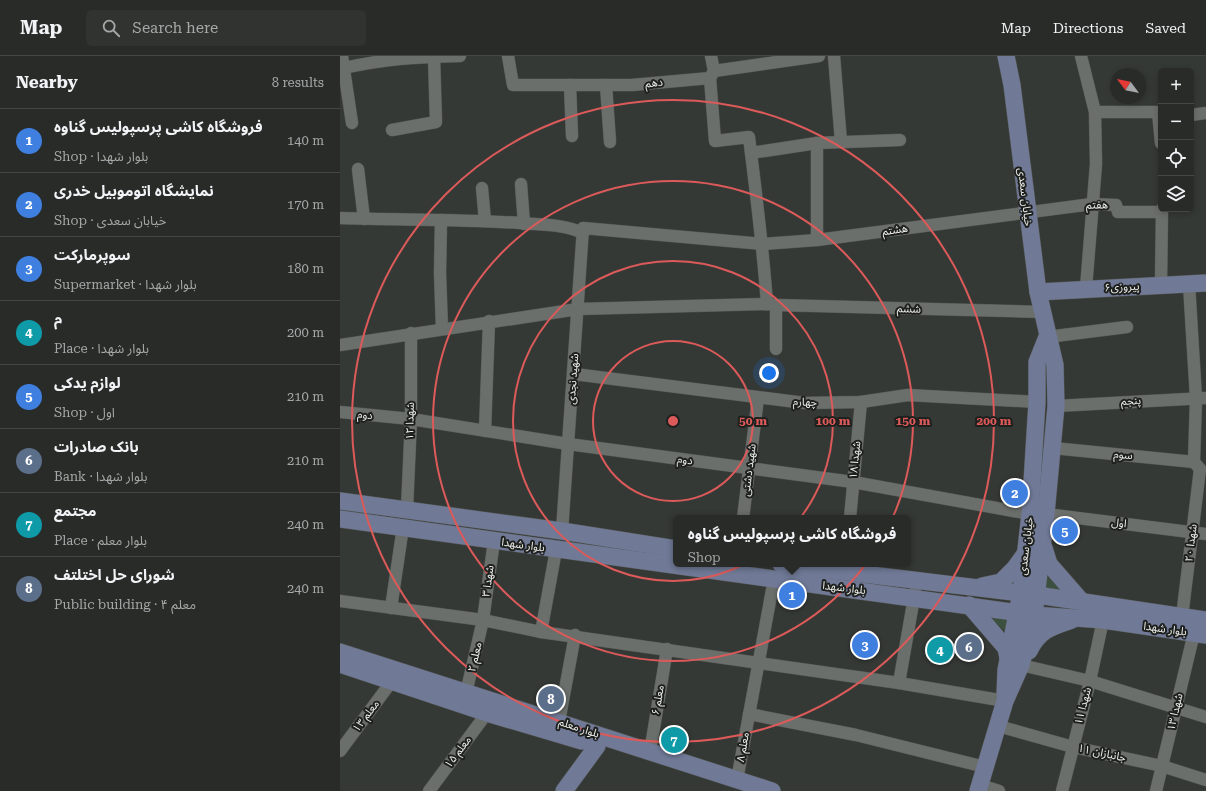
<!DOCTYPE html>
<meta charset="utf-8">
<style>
body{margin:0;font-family:"Roboto Serif","Noto Sans Arabic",serif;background:#303330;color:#f1f3f6}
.controls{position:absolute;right:12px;top:12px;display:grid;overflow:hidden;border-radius:6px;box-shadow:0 2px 6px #0003}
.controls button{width:36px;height:36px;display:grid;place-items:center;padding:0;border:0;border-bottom:1px solid #444745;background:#282b28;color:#f1f3f6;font:20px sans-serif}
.compass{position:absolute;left:770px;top:12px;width:36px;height:36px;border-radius:50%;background:#282b28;box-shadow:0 2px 6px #0003;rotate:302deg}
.you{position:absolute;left:429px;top:317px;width:14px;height:14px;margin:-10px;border:3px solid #fff;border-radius:50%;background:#1a73e8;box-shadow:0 0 0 6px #1a73e833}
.badge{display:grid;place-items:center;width:26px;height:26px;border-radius:50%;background:#95b2f1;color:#fff;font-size:13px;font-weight:700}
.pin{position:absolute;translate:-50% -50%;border:2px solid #fff;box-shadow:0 1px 4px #0006}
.popup{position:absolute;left:333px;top:459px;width:238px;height:52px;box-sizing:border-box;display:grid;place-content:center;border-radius:6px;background:#282b28;filter:drop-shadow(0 1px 3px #0005);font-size:13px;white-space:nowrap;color:#a5a7a8}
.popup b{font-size:15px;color:#f1f3f6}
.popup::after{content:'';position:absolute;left:50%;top:100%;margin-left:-8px;border:8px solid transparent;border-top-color:#282b28}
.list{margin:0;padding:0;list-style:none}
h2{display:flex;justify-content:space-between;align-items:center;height:52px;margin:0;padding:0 16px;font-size:17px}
h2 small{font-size:13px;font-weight:400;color:#a5a7a8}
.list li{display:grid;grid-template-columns:26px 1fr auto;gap:12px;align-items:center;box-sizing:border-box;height:64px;padding:0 16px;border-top:1px solid #444745}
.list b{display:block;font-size:15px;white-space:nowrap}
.list p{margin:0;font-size:13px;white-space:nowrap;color:#a5a7a8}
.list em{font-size:13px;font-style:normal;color:#a5a7a8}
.icon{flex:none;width:22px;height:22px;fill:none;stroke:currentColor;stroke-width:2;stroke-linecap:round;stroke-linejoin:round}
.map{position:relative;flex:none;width:866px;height:735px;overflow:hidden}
header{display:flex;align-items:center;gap:24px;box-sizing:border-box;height:56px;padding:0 20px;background:#282b28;border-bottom:1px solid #444745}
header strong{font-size:19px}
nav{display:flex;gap:22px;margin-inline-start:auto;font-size:14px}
.search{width:280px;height:36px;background:#303330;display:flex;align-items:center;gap:10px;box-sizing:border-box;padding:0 14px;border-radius:6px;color:#a5a7a8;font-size:15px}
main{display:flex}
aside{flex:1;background:#282b28}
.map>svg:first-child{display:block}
.green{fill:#3b503f}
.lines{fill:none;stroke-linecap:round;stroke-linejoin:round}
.street-casing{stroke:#535653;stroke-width:13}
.secondary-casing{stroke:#535653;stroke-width:18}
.street{stroke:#6b6f6c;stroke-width:12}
.secondary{stroke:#707996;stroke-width:17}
.ring{fill:none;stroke:#dc5a59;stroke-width:2}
.labels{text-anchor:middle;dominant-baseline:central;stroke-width:4;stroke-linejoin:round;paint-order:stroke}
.street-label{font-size:11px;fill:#edefed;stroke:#1e201e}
.centre{fill:#dc5a59;stroke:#1e201e;stroke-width:2}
.ring-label{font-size:12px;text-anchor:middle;font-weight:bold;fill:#dc5a59;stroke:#1e201e;stroke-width:4;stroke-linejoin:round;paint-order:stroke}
</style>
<header>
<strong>Map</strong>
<div class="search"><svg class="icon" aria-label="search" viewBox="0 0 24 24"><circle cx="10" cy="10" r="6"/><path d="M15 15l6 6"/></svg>Search here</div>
<nav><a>Map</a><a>Directions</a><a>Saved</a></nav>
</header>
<main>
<aside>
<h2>Nearby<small>8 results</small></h2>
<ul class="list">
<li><span class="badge" style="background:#3f7fe0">1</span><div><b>فروشگاه کاشی پرسپولیس گناوه</b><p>Shop · بلوار شهدا</p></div><em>140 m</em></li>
<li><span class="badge" style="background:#3f7fe0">2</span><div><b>نمایشگاه اتوموبیل خدری</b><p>Shop · خیابان سعدی</p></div><em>170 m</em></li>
<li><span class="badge" style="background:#3f7fe0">3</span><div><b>سوپرمارکت</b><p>Supermarket · بلوار شهدا</p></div><em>180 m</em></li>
<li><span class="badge" style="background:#0f9aa8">4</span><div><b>م</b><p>Place · بلوار شهدا</p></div><em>200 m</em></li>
<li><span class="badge" style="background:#3f7fe0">5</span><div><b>لوازم یدکی</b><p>Shop · اول</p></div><em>210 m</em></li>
<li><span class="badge" style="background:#5c6f8a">6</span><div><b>بانک صادرات</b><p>Bank · بلوار شهدا</p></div><em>210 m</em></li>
<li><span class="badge" style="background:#0f9aa8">7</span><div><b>مجتمع</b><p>Place · بلوار معلم</p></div><em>240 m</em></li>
<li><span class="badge" style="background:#5c6f8a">8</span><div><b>شورای حل اختلتف</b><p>Public building · معلم ۴</p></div><em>240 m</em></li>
</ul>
</aside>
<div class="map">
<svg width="866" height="735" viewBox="0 0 866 735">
<rect width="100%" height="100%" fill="#353936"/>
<!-- green -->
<g class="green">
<path d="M706,519L722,536H703Z"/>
<path d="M649,561L676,563L671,581Z"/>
</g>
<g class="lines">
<!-- street casing -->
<g class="street-casing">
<g id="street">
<path d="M2,0L12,67"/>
<path d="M168,0L173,29H292L370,22L374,15L479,0"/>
<path d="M371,0L374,15"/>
<path d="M494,0L501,86"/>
<path d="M741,0L755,56L756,108L746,232"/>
<path d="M0,13C42,3 77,1 120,0"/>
<path d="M370,22L375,85L409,81C416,136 423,192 427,248"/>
<path d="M230,29L232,80"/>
<path d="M266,29L270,86"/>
<path d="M755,56H818L821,87"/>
<path d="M851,59L866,57"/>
<path d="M52,74L96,66L94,0"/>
<path d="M411,97L477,87"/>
<path d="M18,113L24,163"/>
<path d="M181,128L184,168"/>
<path d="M142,132L145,165"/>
<path d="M0,162C60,164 120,163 180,167C201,169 224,168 243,177"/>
<path d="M101,164L100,217L102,273"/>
<path d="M477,184V87L560,84"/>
<path d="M849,228L856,342L854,406L860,413"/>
<path d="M821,229L822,153"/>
<path d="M436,249L702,256"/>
<path d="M707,281L787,271"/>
<path d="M0,289L238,253L427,248L436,249V293"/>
<path d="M234,318L465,347L521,346L568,339L697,346"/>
<path d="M716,350L866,342"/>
<path d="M0,356L71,363L228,388L513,426L690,458"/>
<path d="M145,375L149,265"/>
<path d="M713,392L854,406"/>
<path d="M67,453L71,363V277"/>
<path d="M706,458L866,478"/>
<path d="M403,462L418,342"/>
<path d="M510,462L521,346"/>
<path d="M222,475L243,172L423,188L477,184L752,148L776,149L778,156H822"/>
<path d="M0,545L143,564L201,576L559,627L665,645"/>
<path d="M51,552L63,471"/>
<path d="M842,561L860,413"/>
<path d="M201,576L216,494"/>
<path d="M681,609L750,625L866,661"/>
<path d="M559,627L575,536"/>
<path d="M126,637L143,564L154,485"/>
<path d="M409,658L516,679L645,711"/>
<path d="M219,666L235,579"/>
<path d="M658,670L733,691L822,710L866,724"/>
<path d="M0,695L52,625"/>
<path d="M310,696L327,593"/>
<path d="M397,724L434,523"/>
<path d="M640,729L659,735"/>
<path d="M89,735L147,657"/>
<path d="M722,735L750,625L763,564"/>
<path d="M816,735L854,577"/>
</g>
</g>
<!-- secondary casing -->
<g class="secondary-casing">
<g id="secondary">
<path d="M698,236L866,227"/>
<path d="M0,445L222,475L336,493"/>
<path d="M0,463L694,559L763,564L866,579"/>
<path d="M704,492L709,508L743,547"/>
<path d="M441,508L697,539L866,564"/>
<path d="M642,530L661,526L675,512L685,498"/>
<path d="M629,549L666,592L668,602"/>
<path d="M689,595C699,574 711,571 732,564"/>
<path d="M0,596L432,735"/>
<path d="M0,608L147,657L242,685"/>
<path d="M665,638L666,614L681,537L690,458L697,346V306L707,281"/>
<path d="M224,735L257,690"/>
<path d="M638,735L665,645L681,609L694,559L706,458L716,350L715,309L698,236L672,29L666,0"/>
</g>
</g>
<!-- street -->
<use href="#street" class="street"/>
<!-- secondary -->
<use href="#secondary" class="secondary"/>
</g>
<!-- distance rings -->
<g class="ring">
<circle cx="333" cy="365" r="80"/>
<circle cx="333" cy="365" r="160"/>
<circle cx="333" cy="365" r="240"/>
<circle cx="333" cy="365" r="321"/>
</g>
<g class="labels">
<!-- street labels -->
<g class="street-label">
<text transform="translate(314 27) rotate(-6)">دهم</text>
<text transform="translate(685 141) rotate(83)">خیابان سعدی</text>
<text transform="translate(757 149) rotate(-1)">هفتم</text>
<text transform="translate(555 174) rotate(-8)">هشتم</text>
<text transform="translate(782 231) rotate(-3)">پیروزی۶</text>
<text transform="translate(569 253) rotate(2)">ششم</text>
<text transform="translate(233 323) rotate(-86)">شهید نجدی</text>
<text transform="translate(791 345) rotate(-3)">پنجم</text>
<text transform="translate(465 346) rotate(2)">چهارم</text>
<text transform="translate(25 359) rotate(6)">دوم</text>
<text transform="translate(70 365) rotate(-89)">شهدا ۱۲</text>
<text transform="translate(783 399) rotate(5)">سوم</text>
<text transform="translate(345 404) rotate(8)">دوم</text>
<text transform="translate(515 404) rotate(-84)">شهدا ۱۸</text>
<text transform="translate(409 414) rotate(-83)">شهید دشتی</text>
<text transform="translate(779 467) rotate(7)">اول</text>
<text transform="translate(851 487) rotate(-83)">شهدا ۲۰</text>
<text transform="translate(183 489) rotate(8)">بلوار شهدا</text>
<text transform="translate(686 490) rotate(-83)">خیابان سعدی</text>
<text transform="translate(148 525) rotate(-82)">شهدا ۳</text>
<text transform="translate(504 532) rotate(7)">بلوار شهدا</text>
<text transform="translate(825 573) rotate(8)">بلوار شهدا</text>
<text transform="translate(135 601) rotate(-77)">معلم ۲</text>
<text transform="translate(318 644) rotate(-80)">معلم ۶</text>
<text transform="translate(743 650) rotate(-75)">شهدا ۱۱</text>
<text transform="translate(835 656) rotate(-77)">شهدا ۱۳</text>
<text transform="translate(26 660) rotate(-53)">معلم ۱۳</text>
<text transform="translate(239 672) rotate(18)">بلوار معلم</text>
<text transform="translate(403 691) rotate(-80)">معلم ۸</text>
<text transform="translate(118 696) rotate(-53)">معلم ۱۵</text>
<text transform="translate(762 697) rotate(12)">جانبازان ۱۱</text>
</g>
</g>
<circle cx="333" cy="365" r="6" class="centre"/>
<g class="ring-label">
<text x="413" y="369">50 m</text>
<text x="493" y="369">100 m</text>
<text x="573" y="369">150 m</text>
<text x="654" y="369">200 m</text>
</g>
</svg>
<div class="controls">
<button>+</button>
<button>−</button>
<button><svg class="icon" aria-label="locate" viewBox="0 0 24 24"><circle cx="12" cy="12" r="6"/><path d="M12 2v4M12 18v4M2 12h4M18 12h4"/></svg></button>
<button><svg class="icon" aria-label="layers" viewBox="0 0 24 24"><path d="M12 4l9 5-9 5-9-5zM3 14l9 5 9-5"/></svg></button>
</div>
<svg class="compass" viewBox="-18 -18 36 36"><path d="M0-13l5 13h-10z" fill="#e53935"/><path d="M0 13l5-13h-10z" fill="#a5a7a8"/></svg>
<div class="you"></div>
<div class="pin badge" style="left:452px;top:539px;background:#3f7fe0">1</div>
<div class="popup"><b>فروشگاه کاشی پرسپولیس گناوه</b>Shop</div>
<div class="pin badge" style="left:675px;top:437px;background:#3f7fe0">2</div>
<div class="pin badge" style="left:525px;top:589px;background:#3f7fe0">3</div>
<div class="pin badge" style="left:600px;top:594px;background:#0f9aa8">4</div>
<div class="pin badge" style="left:725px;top:475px;background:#3f7fe0">5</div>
<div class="pin badge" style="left:629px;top:591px;background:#5c6f8a">6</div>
<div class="pin badge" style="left:334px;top:684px;background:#0f9aa8">7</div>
<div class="pin badge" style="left:211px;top:643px;background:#5c6f8a">8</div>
</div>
</main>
